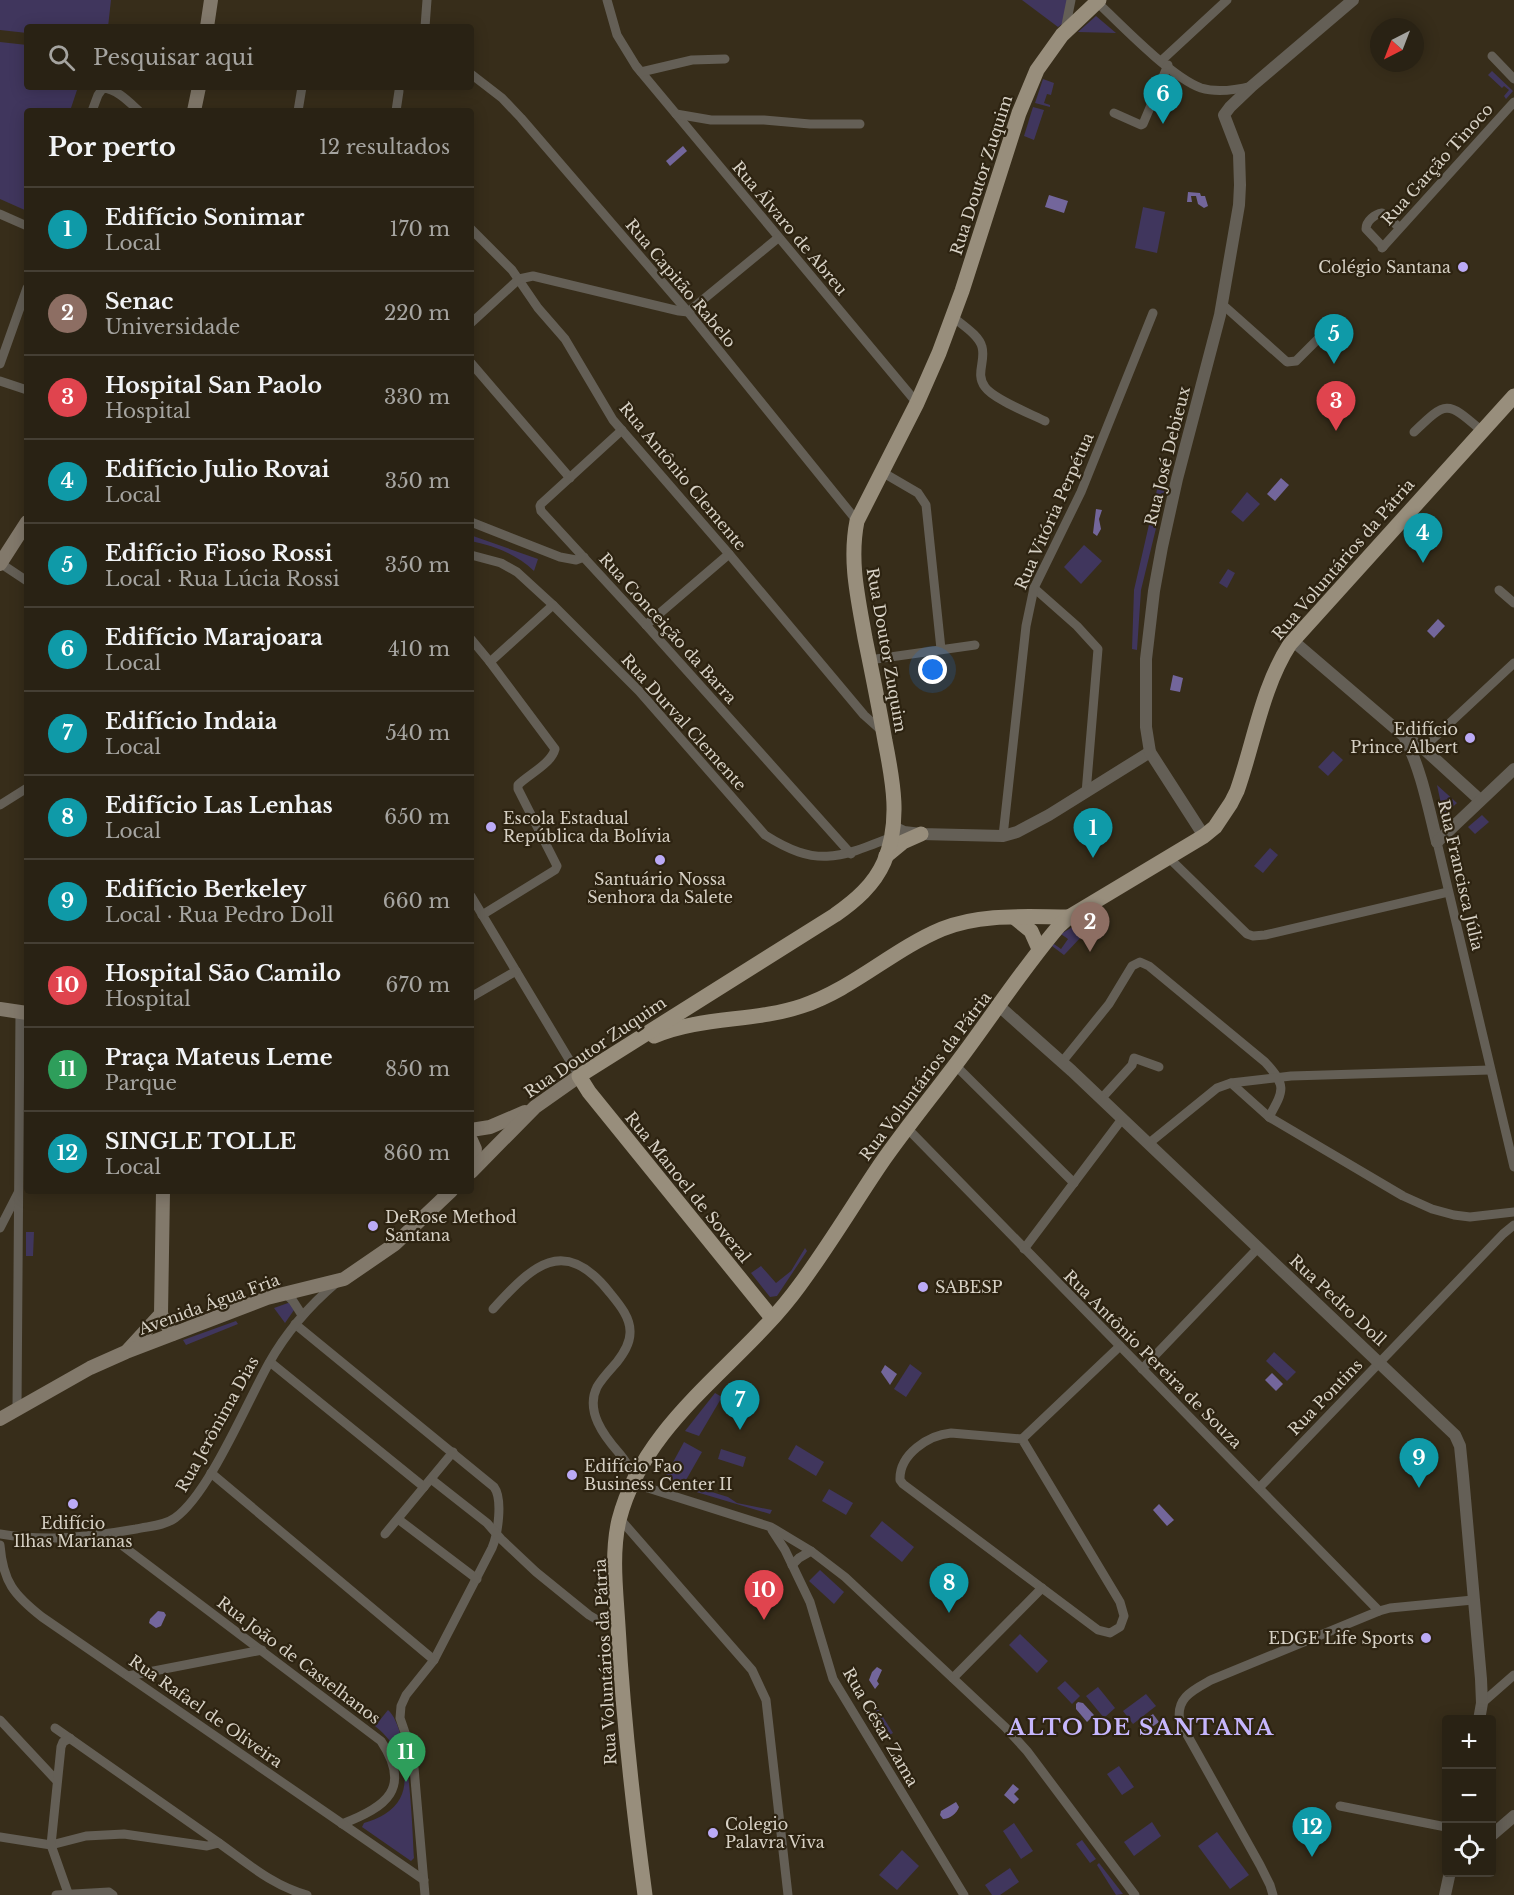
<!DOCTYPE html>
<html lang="pt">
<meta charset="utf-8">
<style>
body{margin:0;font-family:"Libre Baskerville",serif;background:#352f22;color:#f1f3f6}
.controls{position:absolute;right:18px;bottom:18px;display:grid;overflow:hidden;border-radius:6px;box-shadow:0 3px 15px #0003}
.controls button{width:54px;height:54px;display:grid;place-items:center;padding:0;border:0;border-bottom:2px solid #453f34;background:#292214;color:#f1f3f6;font:30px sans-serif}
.compass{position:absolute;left:1370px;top:18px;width:54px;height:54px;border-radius:50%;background:#292214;box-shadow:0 3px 15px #0003;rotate:222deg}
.you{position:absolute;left:933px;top:670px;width:21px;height:21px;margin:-15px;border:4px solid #fff;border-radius:50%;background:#1a73e8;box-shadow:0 0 0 9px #1a73e833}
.badge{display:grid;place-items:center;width:39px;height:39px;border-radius:50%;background:#bbaaf6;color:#fff;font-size:20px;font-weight:700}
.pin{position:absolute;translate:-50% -50px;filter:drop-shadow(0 2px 3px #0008)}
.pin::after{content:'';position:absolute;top:32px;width:21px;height:18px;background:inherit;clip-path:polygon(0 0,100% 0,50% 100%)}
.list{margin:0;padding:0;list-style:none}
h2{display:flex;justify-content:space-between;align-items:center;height:78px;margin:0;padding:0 24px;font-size:26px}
h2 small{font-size:20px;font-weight:400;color:#a5a4a0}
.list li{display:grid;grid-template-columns:39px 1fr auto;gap:18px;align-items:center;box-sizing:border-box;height:84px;padding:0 24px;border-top:2px solid #453f34}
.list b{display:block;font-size:22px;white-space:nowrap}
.list p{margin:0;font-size:20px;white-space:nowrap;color:#a5a4a0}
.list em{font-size:20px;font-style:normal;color:#a5a4a0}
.icon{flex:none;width:33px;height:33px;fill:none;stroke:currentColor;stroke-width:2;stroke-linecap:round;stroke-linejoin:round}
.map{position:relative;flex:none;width:1514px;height:1895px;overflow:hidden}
.search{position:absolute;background:#292214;box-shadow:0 3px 15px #0003;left:24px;top:24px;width:450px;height:66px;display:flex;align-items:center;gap:15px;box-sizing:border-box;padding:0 21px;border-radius:6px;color:#a5a4a0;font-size:22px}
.panel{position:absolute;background:#292214;box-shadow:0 3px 15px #0003;left:24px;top:108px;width:450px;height:1086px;border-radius:6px}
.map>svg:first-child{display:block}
.green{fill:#40365d}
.water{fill:#73669b}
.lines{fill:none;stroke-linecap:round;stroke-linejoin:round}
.minor{stroke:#645f56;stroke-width:9}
.tertiary{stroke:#645f56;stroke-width:12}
.secondary{stroke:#82796b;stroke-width:14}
.primary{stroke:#988e7c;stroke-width:15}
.poi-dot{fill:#bbaaf6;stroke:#2d2311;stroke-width:2}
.labels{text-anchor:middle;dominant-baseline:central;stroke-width:4.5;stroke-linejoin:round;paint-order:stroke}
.street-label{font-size:16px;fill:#d7d1c5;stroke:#2d2311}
.poi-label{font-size:16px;fill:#d7d1c5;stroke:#2d2311;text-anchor:start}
.district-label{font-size:22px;font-weight:bold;letter-spacing:1.5px;fill:#c6b6fd;stroke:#2d2311}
</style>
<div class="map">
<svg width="1514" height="1895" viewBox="0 0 1514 1895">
<rect width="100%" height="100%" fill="#372d1a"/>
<!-- green -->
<g class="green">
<path d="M0,0H111L108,27H27V33L0,30Z"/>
<path d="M1022,0H1069L1062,24L1058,27Z"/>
<path d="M1096,16L1116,33L1078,32Z"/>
<path d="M0,42L27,45V87H78L70,111H27V211L0,199Z"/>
<path d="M1492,71L1513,91L1506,99L1504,96L1509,90L1504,86L1502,88L1488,75Z"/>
<path d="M1043,79L1054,83L1051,95L1047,94L1044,103L1050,105V107L1035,103Z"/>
<path d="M1033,107L1044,110L1034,140L1024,136Z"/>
<path d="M1143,207L1165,212L1157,253L1135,248Z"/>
<path d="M1159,481L1167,483L1141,590L1137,650L1132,649L1134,590Z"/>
<path d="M1247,492L1260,504L1243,522L1231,512Z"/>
<path d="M473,536L538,559L534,571C516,554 495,546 471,541V537Z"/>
<path d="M1084,545L1102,561L1081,584L1064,567Z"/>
<path d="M1228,569L1235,573L1227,588L1219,583Z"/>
<path d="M1333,751L1343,760L1328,776L1318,767Z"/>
<path d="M1437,785L1457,803L1446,813H1443Z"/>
<path d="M1482,815L1489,822L1475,834L1468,827Z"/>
<path d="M1270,848L1278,855L1263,873L1254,866Z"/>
<path d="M1092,915L1096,921L1066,953L1064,955L1052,946L1054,944L1061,949L1068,939L1061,934Z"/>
<path d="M26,1232H34L33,1256H26Z"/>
<path d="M805,1248L807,1251L777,1296L770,1297L751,1273L761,1266L776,1283L791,1271Z"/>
<path d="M288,1303H291L294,1310L285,1323L274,1308Z"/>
<path d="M236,1321L238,1324L186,1345L183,1340Z"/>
<path d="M1274,1352L1296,1372L1287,1381L1266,1361Z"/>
<path d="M910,1364L922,1373L906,1397L894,1389Z"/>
<path d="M715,1393L722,1397L699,1436L685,1431Z"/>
<path d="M684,1442L702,1452L682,1487L665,1477Z"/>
<path d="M796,1445L824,1462L816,1476L788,1459Z"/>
<path d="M721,1449L746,1457L743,1467L718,1459Z"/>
<path d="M686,1484L728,1497L737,1503L772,1510L770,1514L683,1488Z"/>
<path d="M829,1489L853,1503L846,1515L822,1501Z"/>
<path d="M882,1521L914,1547L902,1562L870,1536Z"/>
<path d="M820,1570L844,1592L834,1604L809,1581Z"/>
<path d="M1020,1634L1048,1661L1037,1673L1009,1645Z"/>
<path d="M1065,1681L1080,1696L1072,1704L1057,1688Z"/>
<path d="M1098,1687L1115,1708L1104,1718L1086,1696Z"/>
<path d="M1146,1694L1156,1706L1133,1724L1123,1711Z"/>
<path d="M878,1709L893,1733L883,1739L868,1715Z"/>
<path d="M388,1710C410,1729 412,1826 414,1858L411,1861L362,1827L364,1823C371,1821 379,1818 385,1814C421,1791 401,1746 375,1726Z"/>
<path d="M1119,1766L1134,1787L1122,1795L1107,1774Z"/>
<path d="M1152,1822L1161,1836L1134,1856L1124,1842Z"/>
<path d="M1014,1823L1033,1851L1021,1859L1003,1831Z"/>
<path d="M1217,1832L1249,1875L1230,1889L1198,1846Z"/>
<path d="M1082,1840L1096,1859L1090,1863L1076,1844Z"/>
<path d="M902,1850L919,1866L897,1890L879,1875Z"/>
<path d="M1099,1863L1123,1894L1116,1895L1097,1865Z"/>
<path d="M1010,1868L1019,1882L1000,1895H992L985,1885Z"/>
</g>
<!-- water -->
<g class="water">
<path d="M683,146L687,151L670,166L666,161Z"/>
<path d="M1188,192L1200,193L1201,196H1205L1208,206L1204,208L1198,204L1196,196H1191L1192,202H1187Z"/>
<path d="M1049,195L1068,201L1064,213L1045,207Z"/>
<path d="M1281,478L1289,485L1275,501L1267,494Z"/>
<path d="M1096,509L1102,510L1099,519L1101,529L1097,536L1093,533Z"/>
<path d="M1438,619L1445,626L1434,638L1427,631Z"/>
<path d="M1173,675L1183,678L1180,692L1170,690Z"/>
<path d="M885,1365L897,1374L890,1385L881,1372Z"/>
<path d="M1272,1373L1283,1384L1276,1391L1265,1380Z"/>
<path d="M1159,1504L1174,1520L1167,1526L1153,1510Z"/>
<path d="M158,1611L164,1612L166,1615L161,1626L156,1628L149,1623L150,1619Z"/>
<path d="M877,1667L882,1670L877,1681L879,1684L875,1689L869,1680L872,1672Z"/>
<path d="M1078,1702L1083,1703L1094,1715L1087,1722L1076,1709V1704Z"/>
<path d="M1153,1714L1159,1722L1145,1732L1139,1724Z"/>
<path d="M1013,1784L1019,1789L1014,1794L1019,1799L1014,1804L1004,1795Z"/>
<path d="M956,1802L959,1807C957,1813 950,1819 943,1819L940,1815L941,1811Z"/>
</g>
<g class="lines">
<!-- minor -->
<g class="minor">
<path d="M607,0L617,35L636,66L917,403"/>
<path d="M1097,2C1121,25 1171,77 1201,88C1217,93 1236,90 1252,86"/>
<path d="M425,27L427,0"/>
<path d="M1065,30L1071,0"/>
<path d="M1492,56L1514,79"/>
<path d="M1161,61L1227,0"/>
<path d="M641,72L692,60L725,59"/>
<path d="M471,74L502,98L521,118L688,312L857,521"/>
<path d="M92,111L98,95L103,88C117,89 129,102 139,111"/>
<path d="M298,111L302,87"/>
<path d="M396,111L399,91"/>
<path d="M1114,113L1141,125L1143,124L1168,65"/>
<path d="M676,114L711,120H764L810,124H860"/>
<path d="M0,214L27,226"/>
<path d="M471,229L512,270L538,308L565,339L613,420L729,554L864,715L883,732"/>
<path d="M1383,247L1366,229C1366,221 1375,214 1382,213L1399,227"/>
<path d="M1382,248L1514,102"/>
<path d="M1222,304L1287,362L1296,361L1321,336"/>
<path d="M688,312L778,238"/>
<path d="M953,317C962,325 979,335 982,347C986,361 975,374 985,387C993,399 1031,414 1045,421"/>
<path d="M471,323L519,279L533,276L679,311L688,312"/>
<path d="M471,363L570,478"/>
<path d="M0,364L27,288"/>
<path d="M0,381L27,390"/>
<path d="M622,430L541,504L540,506L541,511L646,625L851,854"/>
<path d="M1414,432C1447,400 1447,401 1482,431"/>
<path d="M882,472L918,493L926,505L941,649"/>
<path d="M471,522L560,557L576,560L584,557"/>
<path d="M471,555L501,563L517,572L553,605L639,691L765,835C817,868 839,858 892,837"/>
<path d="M0,563L27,581"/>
<path d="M1034,588L1077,626L1098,649L1086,793"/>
<path d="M1499,590L1514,603"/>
<path d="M646,625L729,554"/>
<path d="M471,639L490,662"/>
<path d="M869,660L975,645"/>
<path d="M1423,748L1514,663"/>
<path d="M0,805L27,788"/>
<path d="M1003,836L1026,626L1034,588L1081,492L1153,313"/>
<path d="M1437,842L1514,1167"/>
<path d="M1169,858L1247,934L1253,936L1265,935L1448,892"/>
<path d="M471,896L579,1076"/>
<path d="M482,915L555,870L557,866L518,789V785C529,774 551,764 555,749L490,662L553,605"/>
<path d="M471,997L516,971"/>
<path d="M1062,1062L1109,1004L1132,966L1140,962L1149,966L1265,1062C1287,1086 1284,1090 1269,1117"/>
<path d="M955,1065L1074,1183"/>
<path d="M1231,1083L1269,1117L1403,1196L1432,1209L1454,1215L1470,1217L1514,1212"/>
<path d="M1101,1099L1132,1065L1134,1058L1159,1067"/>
<path d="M906,1127L1379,1611"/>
<path d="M1148,1144L1217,1088L1231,1083L1291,1076L1490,1070"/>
<path d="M0,1228L18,1193"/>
<path d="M1024,1249L1122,1119"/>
<path d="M285,1293L293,1301L302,1315"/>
<path d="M493,1309C532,1266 564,1234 610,1293C619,1304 631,1318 630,1333C630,1344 623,1354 617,1362C610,1370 602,1378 597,1387C585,1411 604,1436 619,1453C629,1464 634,1480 648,1488L771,1527L811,1551L845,1577L1005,1727L1027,1751L1135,1895"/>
<path d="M295,1324L494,1487C503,1499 498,1534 492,1548L434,1660L406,1695L401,1706L400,1718L413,1756L425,1895"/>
<path d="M270,1362L424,1487"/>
<path d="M1142,1369L1258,1248"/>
<path d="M17,1408L20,1012"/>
<path d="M951,1433L1022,1439L1120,1602L1124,1616L1120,1627L1110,1633L1098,1630L903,1484L900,1480C899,1454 929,1435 951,1433Z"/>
<path d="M1022,1439L1120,1346"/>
<path d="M211,1473L434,1660"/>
<path d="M431,1479L487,1523L501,1539L536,1572L589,1615L604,1624L618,1623"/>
<path d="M1259,1488L1503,1234L1514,1225"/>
<path d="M398,1519L477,1579"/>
<path d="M620,1519L752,1670L766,1700L788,1895"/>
<path d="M772,1530L785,1550L810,1602L833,1679L964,1895"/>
<path d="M0,1534C46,1542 90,1537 136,1529C149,1526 164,1526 175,1518C209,1494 247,1402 269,1363C287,1331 309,1306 336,1283"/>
<path d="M107,1534L381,1741C412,1788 387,1807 342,1824"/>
<path d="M385,1534L453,1452"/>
<path d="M0,1545C3,1582 14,1595 42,1617L424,1880"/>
<path d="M792,1565L799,1558L811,1551"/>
<path d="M128,1676L262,1650"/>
<path d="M953,1678L1042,1588"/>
<path d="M1482,1703L1514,1675"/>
<path d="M0,1720L57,1781"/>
<path d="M55,1728L219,1843"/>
<path d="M1340,1806L1446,1827"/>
<path d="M0,1837L51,1845L86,1836L124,1834L207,1846L219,1843C247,1863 273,1886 307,1895"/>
<path d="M68,1893L51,1845L61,1747L63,1742L70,1738"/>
<path d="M56,1895L109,1892L113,1895"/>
<path d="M1273,1895L1270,1885L1260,1865L1180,1722C1175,1698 1193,1690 1211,1680L1379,1611L1390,1608L1473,1600"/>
</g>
<!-- tertiary -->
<g class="tertiary">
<path d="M1292,640L1404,736C1421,769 1428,806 1437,842"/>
<path d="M1404,736L1423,748L1480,800"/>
<path d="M893,827L904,832L921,834L1003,836L1017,832L1049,815L1150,752"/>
<path d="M1204,836L1150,752L1146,727V659L1154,591L1162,547L1177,479L1220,315L1239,205L1240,185L1239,154L1224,115L1230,107L1252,86L1353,0"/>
<path d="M1437,842L1514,769"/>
<path d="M999,1006L1072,1071L1455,1435L1460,1446L1463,1476L1481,1679L1482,1703L1479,1720"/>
<path d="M1492,1835L1514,1816"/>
<path d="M1445,1895L1450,1872"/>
</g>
<!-- secondary -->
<g class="secondary">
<path d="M207,27L211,0"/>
<path d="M194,111L199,87"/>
<path d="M0,564L27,522"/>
<path d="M0,1009L27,1013"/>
<path d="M471,1130L490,1127L525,1112"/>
<path d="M471,1140L475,1149L471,1171"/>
<path d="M471,1172L535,1107L579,1076"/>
<path d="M163,1191L161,1314L172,1334"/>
<path d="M128,1350L161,1314"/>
<path d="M0,1419L90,1368L126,1352L267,1298L344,1279L395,1244L451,1191"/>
</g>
<!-- primary -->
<g class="primary">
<path d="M886,856L903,842L921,834"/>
<path d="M1015,918L1031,931L1039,949"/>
<path d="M654,1036C701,1016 754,1022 802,1006C853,989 892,950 942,929C981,913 1027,917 1069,917"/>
<path d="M772,1318L589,1092L579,1076L835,915C855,901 874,885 884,862C901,823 893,781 885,741C879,707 872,672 865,638C858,598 849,561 857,521L917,403L939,353L962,291L1019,113L1037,70L1062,35L1099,0"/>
<path d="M645,1895C633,1806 623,1716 618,1626C616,1592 611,1554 619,1520C645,1419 741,1366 799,1286C828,1247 853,1205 880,1165C907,1126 937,1090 965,1052C996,1010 1025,966 1059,926L1069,917L1204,836L1215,827L1231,803L1237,791C1254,743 1262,687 1290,644L1514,396"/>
</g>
</g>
<!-- markers -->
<g class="poi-dot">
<circle cx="1463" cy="267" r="6"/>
<circle cx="1470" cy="738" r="6"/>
<circle cx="491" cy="827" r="6"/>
<circle cx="660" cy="860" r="6"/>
<circle cx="373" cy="1226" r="6"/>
<circle cx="923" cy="1287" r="6"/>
<circle cx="572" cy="1475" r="6"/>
<circle cx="73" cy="1504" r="6"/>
<circle cx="1426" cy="1638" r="6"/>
<circle cx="713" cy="1833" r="6"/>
</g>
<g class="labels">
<!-- street labels -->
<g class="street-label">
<text transform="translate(1437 164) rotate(-48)">Rua Garção Tinoco</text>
<text transform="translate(981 175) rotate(-72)">Rua Doutor Zuquim</text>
<text transform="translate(790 228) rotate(50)">Rua Álvaro de Abreu</text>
<text transform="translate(681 283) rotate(50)">Rua Capitão Rabelo</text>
<text transform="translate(1167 456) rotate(-76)">Rua José Debieux</text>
<text transform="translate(683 476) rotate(50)">Rua Antônio Clemente</text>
<text transform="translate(1054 511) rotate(-66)">Rua Vitória Perpétua</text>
<text transform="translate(1343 559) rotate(-49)">Rua Voluntários da Pátria</text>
<text transform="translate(668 628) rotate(48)">Rua Conceição da Barra</text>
<text transform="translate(887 650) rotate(80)">Rua Doutor Zuquim</text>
<text transform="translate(684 722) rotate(48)">Rua Durval Clemente</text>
<text transform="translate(1461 875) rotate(77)">Rua Francisca Júlia</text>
<text transform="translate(595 1047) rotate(-34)">Rua Doutor Zuquim</text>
<text transform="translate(925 1076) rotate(-53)">Rua Voluntários da Pátria</text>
<text transform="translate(688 1187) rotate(51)">Rua Manoel de Soveral</text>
<text transform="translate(1338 1300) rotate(43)">Rua Pedro Doll</text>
<text transform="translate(209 1304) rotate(-20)">Avenida Água Fria</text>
<text transform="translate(1153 1359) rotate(45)">Rua Antônio Pereira de Souza</text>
<text transform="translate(1325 1397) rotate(-46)">Rua Pontins</text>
<text transform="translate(217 1424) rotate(-61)">Rua Jerônima Dias</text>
<text transform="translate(299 1660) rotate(37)">Rua João de Castelhanos</text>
<text transform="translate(605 1662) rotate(-93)">Rua Voluntários da Pátria</text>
<text transform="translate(206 1711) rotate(35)">Rua Rafael de Oliveira</text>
<text transform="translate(881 1727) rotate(60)">Rua César Zama</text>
</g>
<!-- poi labels -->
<g class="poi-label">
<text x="1451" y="267" text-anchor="end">Colégio Santana</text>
<text x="1458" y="729" text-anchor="end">Edifício<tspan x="1458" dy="18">Prince Albert</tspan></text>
<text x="503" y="818">Escola Estadual<tspan x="503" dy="18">República da Bolívia</tspan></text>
<text x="660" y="879" text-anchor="middle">Santuário Nossa<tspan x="660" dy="18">Senhora da Salete</tspan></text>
<text x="385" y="1217">DeRose Method<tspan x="385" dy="18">Santana</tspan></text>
<text x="935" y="1287">SABESP</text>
<text x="584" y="1466">Edifício Fao<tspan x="584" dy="18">Business Center II</tspan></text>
<text x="73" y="1523" text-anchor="middle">Edifício<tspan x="73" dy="18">Ilhas Marianas</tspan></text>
<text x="1414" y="1638" text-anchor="end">EDGE Life Sports</text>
<text x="725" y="1824">Colegio<tspan x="725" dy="18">Palavra Viva</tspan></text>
</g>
<!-- district labels -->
<g class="district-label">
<text x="1141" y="1727">ALTO DE SANTANA</text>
</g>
</g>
</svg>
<div class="controls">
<button>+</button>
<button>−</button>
<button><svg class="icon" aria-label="locate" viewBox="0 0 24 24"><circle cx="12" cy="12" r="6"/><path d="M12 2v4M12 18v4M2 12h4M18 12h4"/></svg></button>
</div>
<svg class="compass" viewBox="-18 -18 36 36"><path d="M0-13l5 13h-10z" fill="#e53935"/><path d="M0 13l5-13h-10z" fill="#a5a4a0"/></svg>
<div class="you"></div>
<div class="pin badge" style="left:1093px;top:858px;background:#0f9aa8">1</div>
<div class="pin badge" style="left:1090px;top:952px;background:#8d6e63">2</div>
<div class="pin badge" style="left:1336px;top:431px;background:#e0444e">3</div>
<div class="pin badge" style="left:1423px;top:563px;background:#0f9aa8">4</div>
<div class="pin badge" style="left:1334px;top:364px;background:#0f9aa8">5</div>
<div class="pin badge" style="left:1163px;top:124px;background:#0f9aa8">6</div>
<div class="pin badge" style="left:740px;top:1430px;background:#0f9aa8">7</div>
<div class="pin badge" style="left:949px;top:1613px;background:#0f9aa8">8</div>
<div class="pin badge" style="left:1419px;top:1488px;background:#0f9aa8">9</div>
<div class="pin badge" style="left:764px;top:1620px;background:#e0444e">10</div>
<div class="pin badge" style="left:406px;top:1782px;background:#2e9e5b">11</div>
<div class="pin badge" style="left:1312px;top:1857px;background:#0f9aa8">12</div>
<div class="search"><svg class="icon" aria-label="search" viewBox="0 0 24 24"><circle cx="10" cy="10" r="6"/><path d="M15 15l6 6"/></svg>Pesquisar aqui</div>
<section class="panel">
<h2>Por perto<small>12 resultados</small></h2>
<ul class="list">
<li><span class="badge" style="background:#0f9aa8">1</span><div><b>Edifício Sonimar</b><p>Local</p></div><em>170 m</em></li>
<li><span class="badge" style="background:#8d6e63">2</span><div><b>Senac</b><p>Universidade</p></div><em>220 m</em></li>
<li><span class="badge" style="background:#e0444e">3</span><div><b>Hospital San Paolo</b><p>Hospital</p></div><em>330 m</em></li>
<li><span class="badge" style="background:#0f9aa8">4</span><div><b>Edifício Julio Rovai</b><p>Local</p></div><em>350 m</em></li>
<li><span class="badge" style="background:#0f9aa8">5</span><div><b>Edifício Fioso Rossi</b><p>Local · Rua Lúcia Rossi</p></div><em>350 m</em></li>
<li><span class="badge" style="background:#0f9aa8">6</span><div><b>Edifício Marajoara</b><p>Local</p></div><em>410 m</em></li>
<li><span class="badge" style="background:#0f9aa8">7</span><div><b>Edifício Indaia</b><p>Local</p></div><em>540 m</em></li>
<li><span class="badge" style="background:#0f9aa8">8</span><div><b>Edifício Las Lenhas</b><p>Local</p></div><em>650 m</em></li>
<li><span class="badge" style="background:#0f9aa8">9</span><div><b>Edifício Berkeley</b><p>Local · Rua Pedro Doll</p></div><em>660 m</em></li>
<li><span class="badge" style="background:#e0444e">10</span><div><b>Hospital São Camilo</b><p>Hospital</p></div><em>670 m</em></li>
<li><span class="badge" style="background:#2e9e5b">11</span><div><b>Praça Mateus Leme</b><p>Parque</p></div><em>850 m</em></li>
<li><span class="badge" style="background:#0f9aa8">12</span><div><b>SINGLE TOLLE</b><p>Local</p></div><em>860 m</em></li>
</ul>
</section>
</div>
